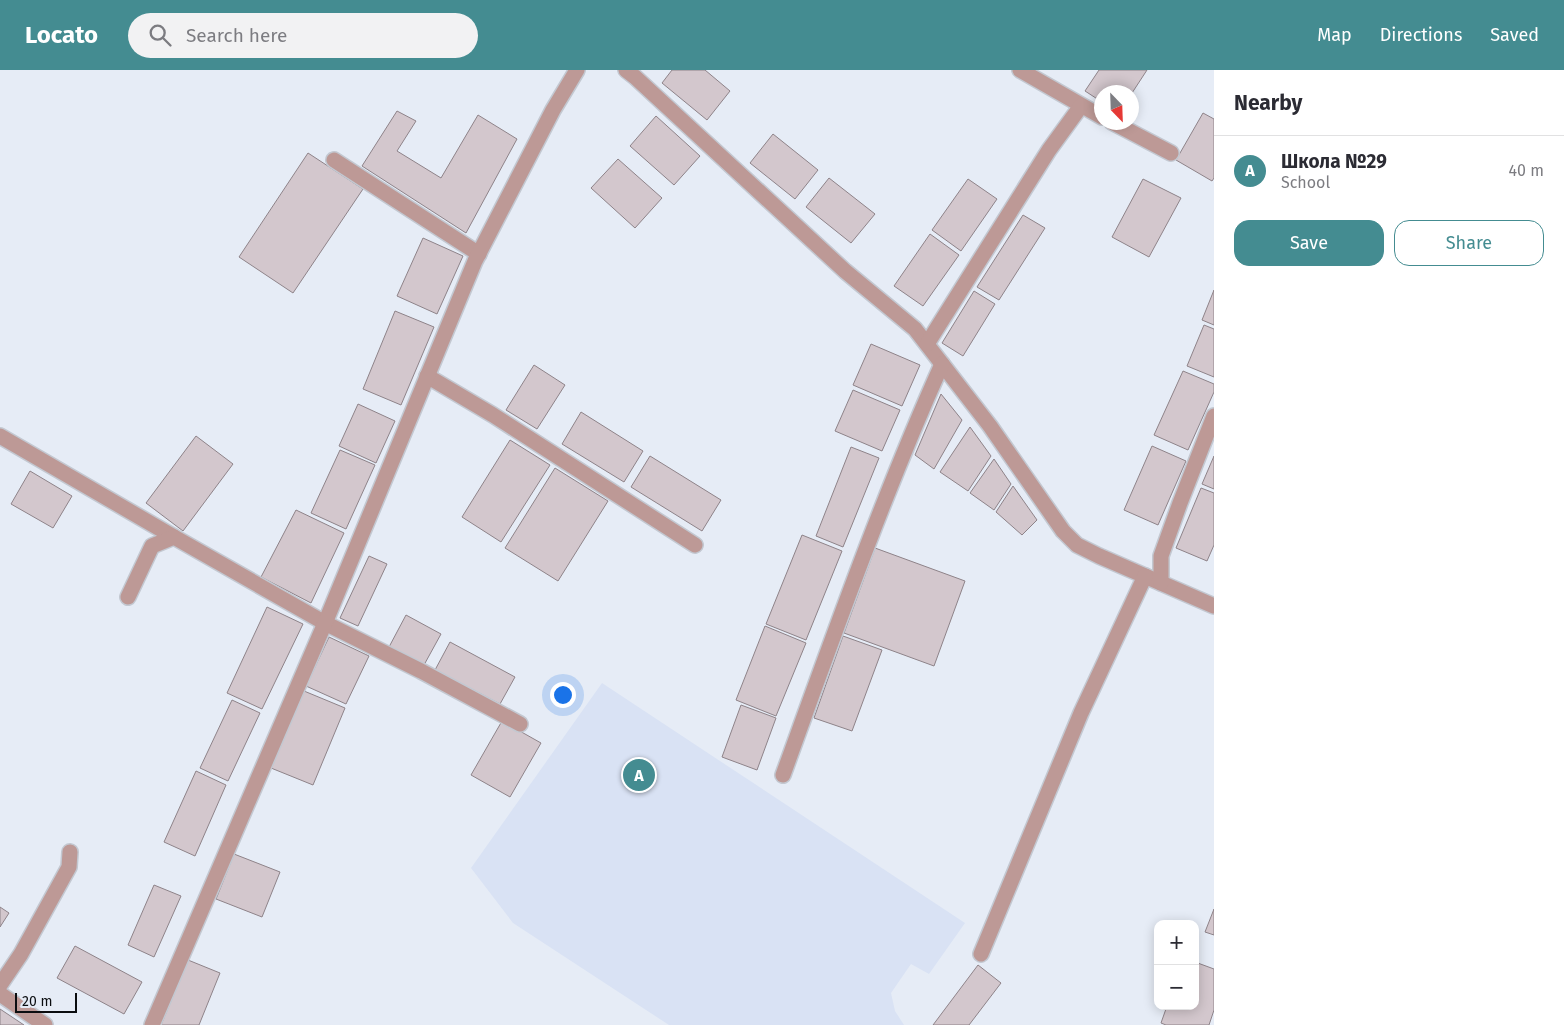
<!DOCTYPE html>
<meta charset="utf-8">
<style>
body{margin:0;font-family:"Fira Sans",sans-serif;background:#f2f2f3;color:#2b2b33}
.controls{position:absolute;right:15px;bottom:15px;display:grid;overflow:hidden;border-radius:10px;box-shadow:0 2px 12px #0003}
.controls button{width:45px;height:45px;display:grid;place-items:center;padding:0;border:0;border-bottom:1px solid #e1e1e2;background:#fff;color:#2b2b33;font:25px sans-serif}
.compass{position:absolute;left:1094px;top:15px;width:45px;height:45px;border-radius:50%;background:#fff;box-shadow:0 2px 12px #0003;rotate:157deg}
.scale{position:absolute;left:15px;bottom:12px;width:62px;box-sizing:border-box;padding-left:5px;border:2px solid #0b0d10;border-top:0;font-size:14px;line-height:18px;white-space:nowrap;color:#0b0d10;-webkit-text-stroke:4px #e6ecf6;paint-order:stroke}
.you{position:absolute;left:562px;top:624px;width:18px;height:18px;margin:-12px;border:4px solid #fff;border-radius:50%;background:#1a73e8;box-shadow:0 0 0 8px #1a73e833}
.badge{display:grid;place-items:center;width:32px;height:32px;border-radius:50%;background:#448c91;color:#fff;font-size:16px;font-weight:700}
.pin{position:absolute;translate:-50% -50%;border:2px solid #fff;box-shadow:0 1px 5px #0006}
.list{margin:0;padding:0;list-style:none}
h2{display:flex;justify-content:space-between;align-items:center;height:65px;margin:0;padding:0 20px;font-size:21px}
h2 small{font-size:16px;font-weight:400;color:#7c7c81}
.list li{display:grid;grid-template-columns:32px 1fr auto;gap:15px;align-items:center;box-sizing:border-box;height:70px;padding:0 20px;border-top:1px solid #e1e1e2}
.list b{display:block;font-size:19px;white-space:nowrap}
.list p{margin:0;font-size:16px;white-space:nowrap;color:#7c7c81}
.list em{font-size:16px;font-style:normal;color:#7c7c81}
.actions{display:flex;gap:10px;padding:15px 20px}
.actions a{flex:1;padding:11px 0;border:1px solid #448c91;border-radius:15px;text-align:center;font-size:18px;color:#448c91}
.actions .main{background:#448c91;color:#fff}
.icon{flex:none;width:28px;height:28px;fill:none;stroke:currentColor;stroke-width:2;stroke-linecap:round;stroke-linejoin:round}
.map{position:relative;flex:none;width:1214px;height:955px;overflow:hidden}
header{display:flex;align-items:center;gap:30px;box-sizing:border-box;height:70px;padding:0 25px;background:#448c91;color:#fff}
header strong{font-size:24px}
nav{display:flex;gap:28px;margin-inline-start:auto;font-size:18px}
.search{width:350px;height:45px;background:#f2f2f3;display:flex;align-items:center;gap:12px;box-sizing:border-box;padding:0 18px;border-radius:28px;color:#7c7c81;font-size:19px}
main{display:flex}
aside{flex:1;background:#fff}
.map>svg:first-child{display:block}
.built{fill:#d9e2f4}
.building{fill:#d3c7cd;stroke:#8e8389}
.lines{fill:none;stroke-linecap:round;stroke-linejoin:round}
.minor-casing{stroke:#c3c8d1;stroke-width:18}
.minor{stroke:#bd9996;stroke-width:15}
</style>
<header>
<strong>Locato</strong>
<div class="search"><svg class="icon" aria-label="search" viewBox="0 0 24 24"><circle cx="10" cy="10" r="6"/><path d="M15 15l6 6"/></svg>Search here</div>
<nav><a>Map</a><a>Directions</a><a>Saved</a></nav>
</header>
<main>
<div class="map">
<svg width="1214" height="955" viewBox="0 0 1214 955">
<rect width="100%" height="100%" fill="#e6ecf6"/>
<!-- built -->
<path class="built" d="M602,613L965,853L929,904L911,894L891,923L895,941L904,955H669L513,853L471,798Z"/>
<!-- building -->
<g class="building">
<path d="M672,0H705L730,21L707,50L662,13Z"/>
<path d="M1099,0H1147L1132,23L1102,22V32L1085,21Z"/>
<path d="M397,41L416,51L397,81L441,108L478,45L517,69L466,163L362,96Z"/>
<path d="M1203,43L1214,49V108L1212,111L1176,90Z"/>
<path d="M656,46L700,86L674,115L630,76Z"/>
<path d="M773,64L818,100L795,129L750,93Z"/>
<path d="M308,83L363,119L293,223L239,187Z"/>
<path d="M618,89L662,128L635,158L591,118Z"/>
<path d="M829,108L875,144L851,173L806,137Z"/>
<path d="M968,109L997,129L961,181L932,160Z"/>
<path d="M1143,109L1181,128L1149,187L1112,167Z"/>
<path d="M1023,145L1045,158L999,230L977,217Z"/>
<path d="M930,164L959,185L923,236L894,216Z"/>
<path d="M423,168L463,186L437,244L397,226Z"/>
<path d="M1214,220V255L1202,250Z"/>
<path d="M974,221L995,234L963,286L942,273Z"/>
<path d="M395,241L434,257L401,335L363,319Z"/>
<path d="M1204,255L1214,259V307L1187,296Z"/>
<path d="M871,274L920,295L902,336L853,315Z"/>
<path d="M534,295L565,315L537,359L506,340Z"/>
<path d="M1183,301L1214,314V322L1188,380L1154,365Z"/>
<path d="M853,320L900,340L882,381L835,361Z"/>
<path d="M941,324L962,350L934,399L915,385Z"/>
<path d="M358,334L395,351L376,393L339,376Z"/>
<path d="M581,342L643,381L624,412L562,374Z"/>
<path d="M970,357L991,386L968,421L940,402Z"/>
<path d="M196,366L233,394L183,461L146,433Z"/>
<path d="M510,370L550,395L501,472L462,447Z"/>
<path d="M1152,376L1186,391L1158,455L1124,440Z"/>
<path d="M851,377L879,388L843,477L816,466Z"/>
<path d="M340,380L375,395L346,459L311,443Z"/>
<path d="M650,386L721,430L702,461L631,417Z"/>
<path d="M1214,386V419L1202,414Z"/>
<path d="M994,389L1011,414L994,440L970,423Z"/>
<path d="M555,398L608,431L558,511L505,478Z"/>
<path d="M30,401L72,426L53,458L11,434Z"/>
<path d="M1013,416L1037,450L1022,465L996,442Z"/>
<path d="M1201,418L1214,423V475L1207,491L1176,478Z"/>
<path d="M296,440L344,463L311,533L261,507Z"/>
<path d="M802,465L842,481L806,570L766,554Z"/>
<path d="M875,478L965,511L934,596L844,563Z"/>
<path d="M369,486L387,494L358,556L340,548Z"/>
<path d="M267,537L303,554L262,639L227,623Z"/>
<path d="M406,545L441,564L424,595L389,577Z"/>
<path d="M765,556L806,573L776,646L736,630Z"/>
<path d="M843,566L882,580L852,661L814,648Z"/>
<path d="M329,567L369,586L346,634L306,616Z"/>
<path d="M450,572L515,607L500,634L435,600Z"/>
<path d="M304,621L345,638L313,715L271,698Z"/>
<path d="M232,630L260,643L228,711L200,698Z"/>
<path d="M741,635L776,648L757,700L722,687Z"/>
<path d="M502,651L541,673L510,727L471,705Z"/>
<path d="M196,701L226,715L195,786L164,772Z"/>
<path d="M234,784L280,802L262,847L216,829Z"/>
<path d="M154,815L181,826L154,887L128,875Z"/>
<path d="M0,837L9,843L0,857Z"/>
<path d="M1214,839V865L1205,862Z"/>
<path d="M75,876L142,912L124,944L57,908Z"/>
<path d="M188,890L220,903L199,955H161Z"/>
<path d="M1195,892L1214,899V940L1209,955H1166L1161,953L1167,936H1195Z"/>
<path d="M978,895L1001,913L969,955H933Z"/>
<path d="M0,939L24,955H0Z"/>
</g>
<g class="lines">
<!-- minor casing -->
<g class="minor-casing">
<g id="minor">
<path d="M626,0L635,7L845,201L915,259L990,356L1063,461L1077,475L1099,486L1214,536"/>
<path d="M1020,0L1102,47"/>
<path d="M1112,52L1171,83"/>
<path d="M334,90L479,184"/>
<path d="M927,274L1049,80L1081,36"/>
<path d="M427,306L493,345L695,475"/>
<path d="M0,366L174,467"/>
<path d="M1161,513V486L1180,433L1214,346"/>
<path d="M128,527L152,476L174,467L325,553L421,601L520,654"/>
<path d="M783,705C833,567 882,428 942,294"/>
<path d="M981,884L1081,643L1145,506"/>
<path d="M0,915L21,884L69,797L70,782"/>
<path d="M0,924L45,955"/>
<path d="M152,955L325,553L475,191L553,40L577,0"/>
</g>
</g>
<!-- minor -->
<use href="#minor" class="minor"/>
</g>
</svg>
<div class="controls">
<button>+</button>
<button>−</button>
</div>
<svg class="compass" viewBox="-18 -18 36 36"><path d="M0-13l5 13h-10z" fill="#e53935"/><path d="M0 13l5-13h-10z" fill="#7c7c81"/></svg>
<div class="scale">20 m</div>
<div class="you"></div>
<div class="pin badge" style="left:639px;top:705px">A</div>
</div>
<aside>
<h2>Nearby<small></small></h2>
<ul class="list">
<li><span class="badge">A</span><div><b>Школа №29</b><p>School</p></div><em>40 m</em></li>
</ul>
<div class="actions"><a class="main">Save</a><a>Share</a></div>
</aside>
</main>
